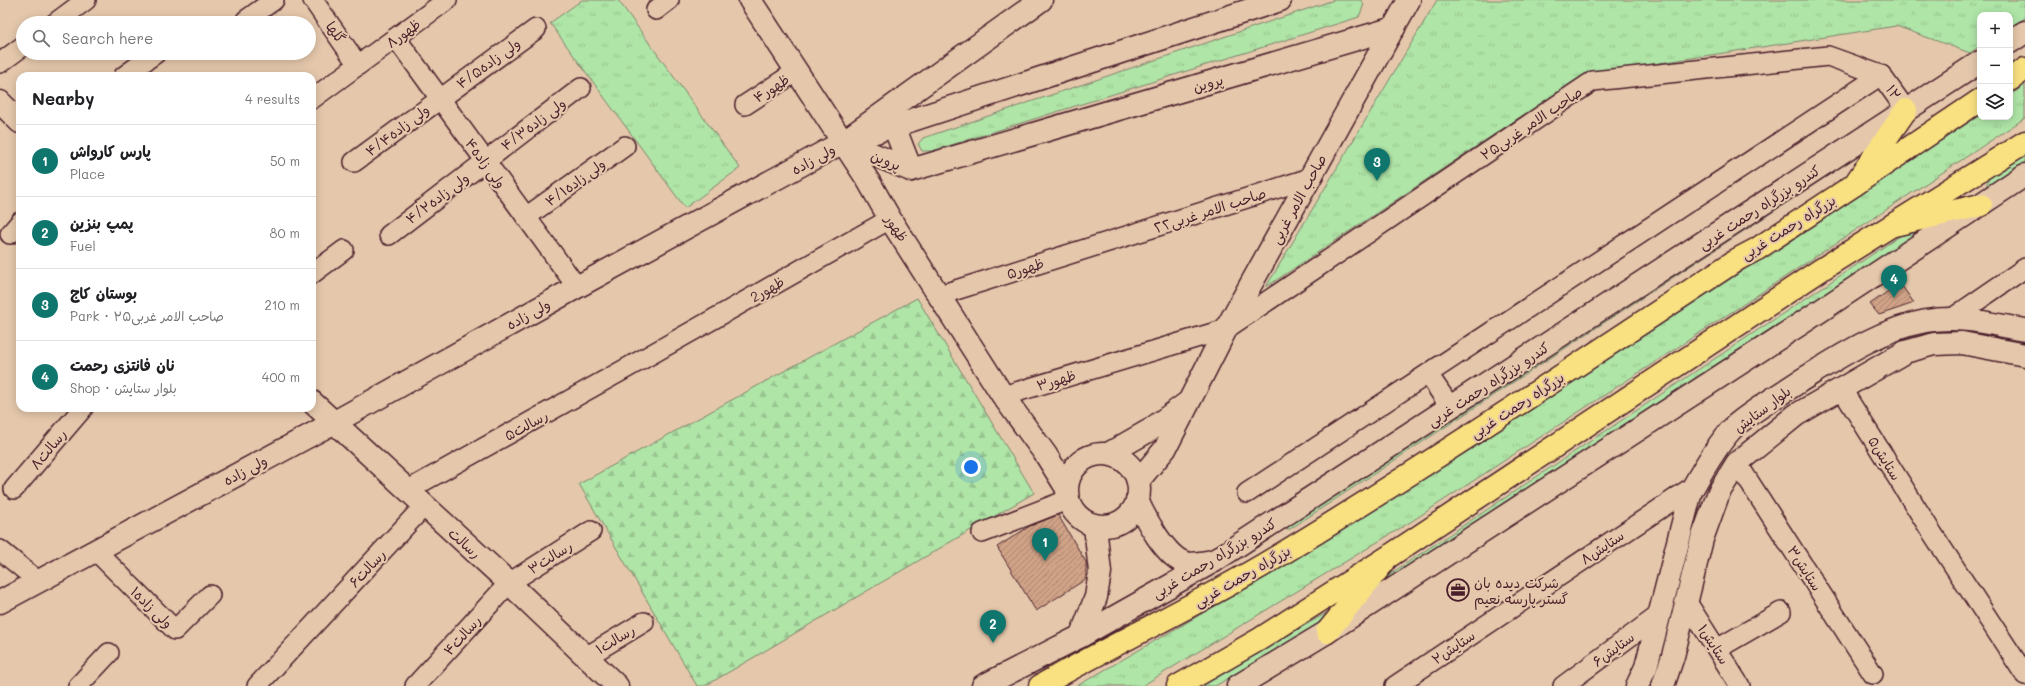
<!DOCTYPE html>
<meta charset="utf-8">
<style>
body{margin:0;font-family:Mali,"Playpen Sans Arabic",sans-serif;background:#f2f2f2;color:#202124}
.controls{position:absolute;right:12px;top:12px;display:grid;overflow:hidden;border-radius:8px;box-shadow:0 2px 10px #0003}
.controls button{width:36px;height:36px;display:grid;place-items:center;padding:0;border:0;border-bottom:1px solid #e0e0e0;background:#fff;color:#202124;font:20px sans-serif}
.you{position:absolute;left:971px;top:467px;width:14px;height:14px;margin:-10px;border:3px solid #fff;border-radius:50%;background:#1a73e8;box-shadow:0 0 0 6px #1a73e833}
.badge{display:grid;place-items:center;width:26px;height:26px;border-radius:50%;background:#0f766e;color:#fff;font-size:13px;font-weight:700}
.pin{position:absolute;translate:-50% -33px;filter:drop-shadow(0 1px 2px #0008)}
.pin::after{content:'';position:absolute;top:21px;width:14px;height:12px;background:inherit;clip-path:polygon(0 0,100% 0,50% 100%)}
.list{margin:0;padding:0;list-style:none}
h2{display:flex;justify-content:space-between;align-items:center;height:52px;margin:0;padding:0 16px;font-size:17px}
h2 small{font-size:13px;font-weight:400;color:#757577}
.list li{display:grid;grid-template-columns:26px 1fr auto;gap:12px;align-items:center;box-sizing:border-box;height:72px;padding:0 16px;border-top:1px solid #e0e0e0}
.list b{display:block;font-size:15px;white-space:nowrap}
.list p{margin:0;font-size:13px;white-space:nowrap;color:#757577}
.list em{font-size:13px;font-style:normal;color:#757577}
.icon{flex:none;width:22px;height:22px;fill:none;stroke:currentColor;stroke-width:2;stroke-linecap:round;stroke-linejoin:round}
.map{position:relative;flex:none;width:2025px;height:686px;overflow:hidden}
.search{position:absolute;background:#fff;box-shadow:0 2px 10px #0003;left:16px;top:16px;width:300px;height:44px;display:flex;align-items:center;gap:10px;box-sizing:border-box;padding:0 14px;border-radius:22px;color:#757577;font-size:15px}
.panel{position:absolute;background:#fff;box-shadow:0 2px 10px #0003;left:16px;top:72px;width:300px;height:340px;border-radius:12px}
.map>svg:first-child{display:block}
.grass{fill:url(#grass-tufts);stroke:#7c8269}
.forest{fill:url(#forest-firs);stroke:#7c8269}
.building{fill:url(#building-hatch);stroke:#4a1f2b}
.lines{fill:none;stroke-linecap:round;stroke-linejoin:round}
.minor-casing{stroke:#4a1f2b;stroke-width:22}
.tertiary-casing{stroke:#4a1f2b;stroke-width:25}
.secondary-casing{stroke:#4a1f2b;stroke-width:25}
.primary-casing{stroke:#4a1f2b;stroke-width:25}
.trunk-casing{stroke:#4a1f2b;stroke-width:25}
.minor{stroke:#e5c8ac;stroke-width:19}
.tertiary{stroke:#e5c8ac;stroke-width:22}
.secondary{stroke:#e5c8ac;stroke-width:22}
.primary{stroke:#f9e181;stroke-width:22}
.trunk{stroke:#f9e181;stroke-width:22}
.labels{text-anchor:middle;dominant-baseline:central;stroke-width:4;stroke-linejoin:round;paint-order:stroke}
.street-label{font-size:14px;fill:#4a1f2b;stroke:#e5c8ac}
.poi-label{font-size:14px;fill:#4a1f2b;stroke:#e5c8ac;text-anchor:start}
</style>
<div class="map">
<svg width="2025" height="686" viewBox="0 0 2025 686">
<defs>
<pattern id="grass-tufts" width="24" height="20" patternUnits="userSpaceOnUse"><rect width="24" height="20" fill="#afe5a7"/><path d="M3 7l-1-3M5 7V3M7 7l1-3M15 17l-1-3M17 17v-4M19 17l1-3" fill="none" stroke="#98c490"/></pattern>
<pattern id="forest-firs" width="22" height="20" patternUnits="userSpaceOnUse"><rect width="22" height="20" fill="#afe5a7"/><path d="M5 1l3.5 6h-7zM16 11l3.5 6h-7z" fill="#98c490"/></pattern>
<pattern id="building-hatch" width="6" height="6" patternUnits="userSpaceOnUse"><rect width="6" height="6" fill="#d0a387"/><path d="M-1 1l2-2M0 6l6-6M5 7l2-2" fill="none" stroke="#ab846f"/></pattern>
</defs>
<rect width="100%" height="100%" fill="#e5c8ac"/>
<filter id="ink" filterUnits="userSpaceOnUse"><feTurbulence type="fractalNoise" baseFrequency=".025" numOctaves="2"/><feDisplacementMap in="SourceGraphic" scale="8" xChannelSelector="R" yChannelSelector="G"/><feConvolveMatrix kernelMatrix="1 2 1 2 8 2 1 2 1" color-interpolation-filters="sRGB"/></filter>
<g filter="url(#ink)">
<!-- grass -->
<g class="grass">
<path d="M582,0H618L740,168L685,208L550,23Z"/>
<path d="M1334,0H1361L1364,4L1359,17L932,151H922L918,144L923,138Z"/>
<path d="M1437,0H2025V18L2010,27V15H1980V46L1970,53L1896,26L1583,75L1266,287Z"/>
<path d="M2025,85V118L1756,296L1412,521L1142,686H1077L1241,591L1468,451L1980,115V117H2010V95Z"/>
<path d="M1881,134L1870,148L1290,529H1281Z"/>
<path d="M2025,153V163L1985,190L1989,177Z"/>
<path d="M1933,223L1376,590L1384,578L1915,226Z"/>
<path d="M1330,611L1324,623L1215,686H1199Z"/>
</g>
<!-- forest -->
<path class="forest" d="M917,298L1034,493L705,686H697L579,484Z"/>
<!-- building -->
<g class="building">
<path d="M1900,283L1914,303L1879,315L1870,304Z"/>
<path d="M1058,515L1086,562V579L1036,611L997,547L1030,526Z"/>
</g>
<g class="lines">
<!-- minor casing -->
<g class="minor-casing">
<g id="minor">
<path d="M313,0L358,65"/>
<path d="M656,10L669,0"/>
<path d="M246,20L274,0"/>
<path d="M55,23L86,0"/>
<path d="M396,38L577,287"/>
<path d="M0,63L23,46"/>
<path d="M1881,75L1906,110"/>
<path d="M124,76L156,53"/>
<path d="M312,99L447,0"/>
<path d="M745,105L797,71"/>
<path d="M354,162L536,29"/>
<path d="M526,217L625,146"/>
<path d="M10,234L20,222"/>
<path d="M389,235L581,88"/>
<path d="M312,274L344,250"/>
<path d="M940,295L1310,178"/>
<path d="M1951,319L2025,268"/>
<path d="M1428,374L1451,408"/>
<path d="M1841,388L1929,528L2025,675"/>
<path d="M1003,396L1226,329L1593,81L1828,56L1881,75"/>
<path d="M1737,463L1873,674"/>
<path d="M14,489L83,408"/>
<path d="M408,490L643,359L890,219"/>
<path d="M1247,493L1881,75"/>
<path d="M982,533L1067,500"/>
<path d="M0,550L38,581"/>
<path d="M95,550L175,630L210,595"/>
<path d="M1687,602L1740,686"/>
<path d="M1717,649L1781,612"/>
<path d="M586,657L644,622"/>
<path d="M78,686L109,653"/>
<path d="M257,686L424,506"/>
<path d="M415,686L509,583L591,531"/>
<path d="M1395,686L1694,486"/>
<path d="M1563,686L1659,615"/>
</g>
</g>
<!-- tertiary casing -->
<g class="tertiary-casing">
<g id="tertiary">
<path d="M750,0L869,182L890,219L1003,396L1046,455L1066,487"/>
<path d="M0,102L20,122"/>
<path d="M894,126L911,170"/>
<path d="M863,136L1280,0"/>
<path d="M843,142L911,170L1394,28"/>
<path d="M312,402L509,583L617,686"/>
<path d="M1108,454L1150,430L1187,403"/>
<circle cx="1103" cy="490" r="36"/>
<path d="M1138,481L1165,449L1226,329L1409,0"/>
<path d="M1137,500C1145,518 1166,558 1186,563C1193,565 1206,562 1214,561"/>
<path d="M0,602L333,423L577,287L843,142L1041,0"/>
<path d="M1081,636L1096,597L1100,572L1095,526"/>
<path d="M1637,686L1646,667L1691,491C1702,471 1720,439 1737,424C1757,408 1779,395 1800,381C1839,357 1881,329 1926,321C1961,315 1991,324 2025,330"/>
<path d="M1663,686L1673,656L1702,539L1719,492L1737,463L1796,415L1905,352L1934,344L1962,343L2025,355"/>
</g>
</g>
<!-- secondary casing -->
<g class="secondary-casing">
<g id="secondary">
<path d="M2010,42L2025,32"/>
<path d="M983,686L1081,636L1214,561L1980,62"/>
<path d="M1238,686L1327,632L1805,321L2025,175"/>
</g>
</g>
<!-- primary casing -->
<g class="primary-casing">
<g id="primary">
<path d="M1854,185L1906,110"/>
<path d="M1894,225L1981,205"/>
<path d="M1327,632L1384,562"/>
</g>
</g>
<!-- trunk casing -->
<g class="trunk-casing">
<g id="trunk">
<path d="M2010,80L2025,69"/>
<path d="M1040,686C1117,642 1199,604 1275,558C1432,463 1585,360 1738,259L1757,249L1854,185L1980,100"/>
<path d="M1178,686L1260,639L1388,557L1822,269L2025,142"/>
</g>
</g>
<!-- minor -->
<use href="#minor" class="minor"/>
<!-- tertiary -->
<use href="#tertiary" class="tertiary"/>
<!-- secondary -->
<use href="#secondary" class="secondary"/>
<!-- primary -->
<use href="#primary" class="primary"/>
<!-- trunk -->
<use href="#trunk" class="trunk"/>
</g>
</g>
<!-- icons -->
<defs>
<g id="office-ring" transform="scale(1.15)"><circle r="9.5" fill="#e5c8ac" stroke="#4a1f2b" stroke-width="1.5"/><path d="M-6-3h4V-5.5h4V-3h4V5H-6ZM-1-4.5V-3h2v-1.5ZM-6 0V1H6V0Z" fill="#4a1f2b"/></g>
</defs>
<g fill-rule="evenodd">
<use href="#office-ring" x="1458" y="590"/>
</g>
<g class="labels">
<!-- street labels -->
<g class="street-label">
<text transform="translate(336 32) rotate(55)">گلها</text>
<text transform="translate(403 33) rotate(-36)">ظهور۸</text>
<text transform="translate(488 63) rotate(-36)">ولی زاده۴/۵</text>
<text transform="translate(1208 83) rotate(-16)">پروین</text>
<text transform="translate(771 88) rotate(-33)">ظهور۴</text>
<text transform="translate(1894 92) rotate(55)">۱۲</text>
<text transform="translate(1531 123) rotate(-34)">صاحب الامر غربی۲۵</text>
<text transform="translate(533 124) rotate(-37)">ولی زاده۴/۳</text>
<text transform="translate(397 130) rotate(-37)">ولی زاده۴/۴</text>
<text transform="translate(813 159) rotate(-29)">ولی زاده</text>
<text transform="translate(886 160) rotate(22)">پروین</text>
<text transform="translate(486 163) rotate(54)">ولی زاده۴</text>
<text transform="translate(575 182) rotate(-36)">ولی زاده۴/۱</text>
<text transform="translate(437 198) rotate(-37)">ولی زاده۴/۲</text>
<text transform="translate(1298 199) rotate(-61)">صاحب الامر غربی</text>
<text transform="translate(1759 207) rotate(-33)">کندرو بزرگراه رحمت غربی</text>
<text transform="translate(1210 210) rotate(-18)">صاحب الامر غربی٢٢</text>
<text transform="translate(1788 227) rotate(-32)">بزرگراه رحمت غربی</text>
<text transform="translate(897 228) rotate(57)">ظهور</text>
<text transform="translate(1025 268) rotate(-18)">ظهور۵</text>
<text transform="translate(767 289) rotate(-30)">2ظهور</text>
<text transform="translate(528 314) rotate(-29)">ولی زاده</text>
<text transform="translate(1056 380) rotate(-17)">ظهور۳</text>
<text transform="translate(1488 384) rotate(-33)">کندرو بزرگراه رحمت غربی</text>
<text transform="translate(1517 405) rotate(-33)">بزرگراه رحمت غربی</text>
<text transform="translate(1762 409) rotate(-37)">بلوار ستایش</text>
<text transform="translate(526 425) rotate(-29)">رسالت۵</text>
<text transform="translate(48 449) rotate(-50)">رسالت۸</text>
<text transform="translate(1885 458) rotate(58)">ستایش۵</text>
<text transform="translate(245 470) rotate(-28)">ولی زاده</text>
<text transform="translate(465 543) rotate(42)">رسالت</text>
<text transform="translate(1602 547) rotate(-34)">ستایش۸</text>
<text transform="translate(550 557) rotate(-32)">رسالت۳</text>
<text transform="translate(1214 558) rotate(-31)">کندرو بزرگراه رحمت غربی</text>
<text transform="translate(367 568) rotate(-47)">رسالت۶</text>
<text transform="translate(1805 568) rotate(57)">ستایش۳</text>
<text transform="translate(1242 576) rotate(-30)">بزرگراه رحمت غربی</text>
<text transform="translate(152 607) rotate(44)">ولی زاده۱</text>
<text transform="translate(462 635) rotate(-48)">رسالت۴</text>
<text transform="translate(615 639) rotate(-31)">رسالت۱</text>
<text transform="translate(1714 644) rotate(57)">ستایش۱</text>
<text transform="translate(1453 647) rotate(-34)">ستایش۲</text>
<text transform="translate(1613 649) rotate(-36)">ستایش۶</text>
</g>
<!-- poi labels -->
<g class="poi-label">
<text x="1474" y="582">شرکت دیده بان<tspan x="1474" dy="16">گستر پارسه نعیم</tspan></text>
</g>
</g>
</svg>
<div class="controls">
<button>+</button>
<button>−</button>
<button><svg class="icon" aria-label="layers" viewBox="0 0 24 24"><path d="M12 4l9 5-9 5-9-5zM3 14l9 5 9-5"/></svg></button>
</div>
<div class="you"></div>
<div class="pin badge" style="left:1045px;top:561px">1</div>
<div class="pin badge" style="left:993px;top:643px">2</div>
<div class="pin badge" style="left:1377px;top:181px">3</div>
<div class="pin badge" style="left:1894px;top:298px">4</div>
<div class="search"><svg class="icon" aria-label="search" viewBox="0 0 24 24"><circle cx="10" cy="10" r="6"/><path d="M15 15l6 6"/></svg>Search here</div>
<section class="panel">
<h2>Nearby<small>4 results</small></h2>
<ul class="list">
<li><span class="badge">1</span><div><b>پارس کارواش</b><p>Place</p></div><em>50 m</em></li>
<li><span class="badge">2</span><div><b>پمپ بنزین</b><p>Fuel</p></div><em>80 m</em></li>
<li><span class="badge">3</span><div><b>بوستان کاج</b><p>Park · صاحب الامر غربی۲۵</p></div><em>210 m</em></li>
<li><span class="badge">4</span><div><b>نان فانتزی رحمت</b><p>Shop · بلوار ستایش</p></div><em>400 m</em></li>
</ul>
</section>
</div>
